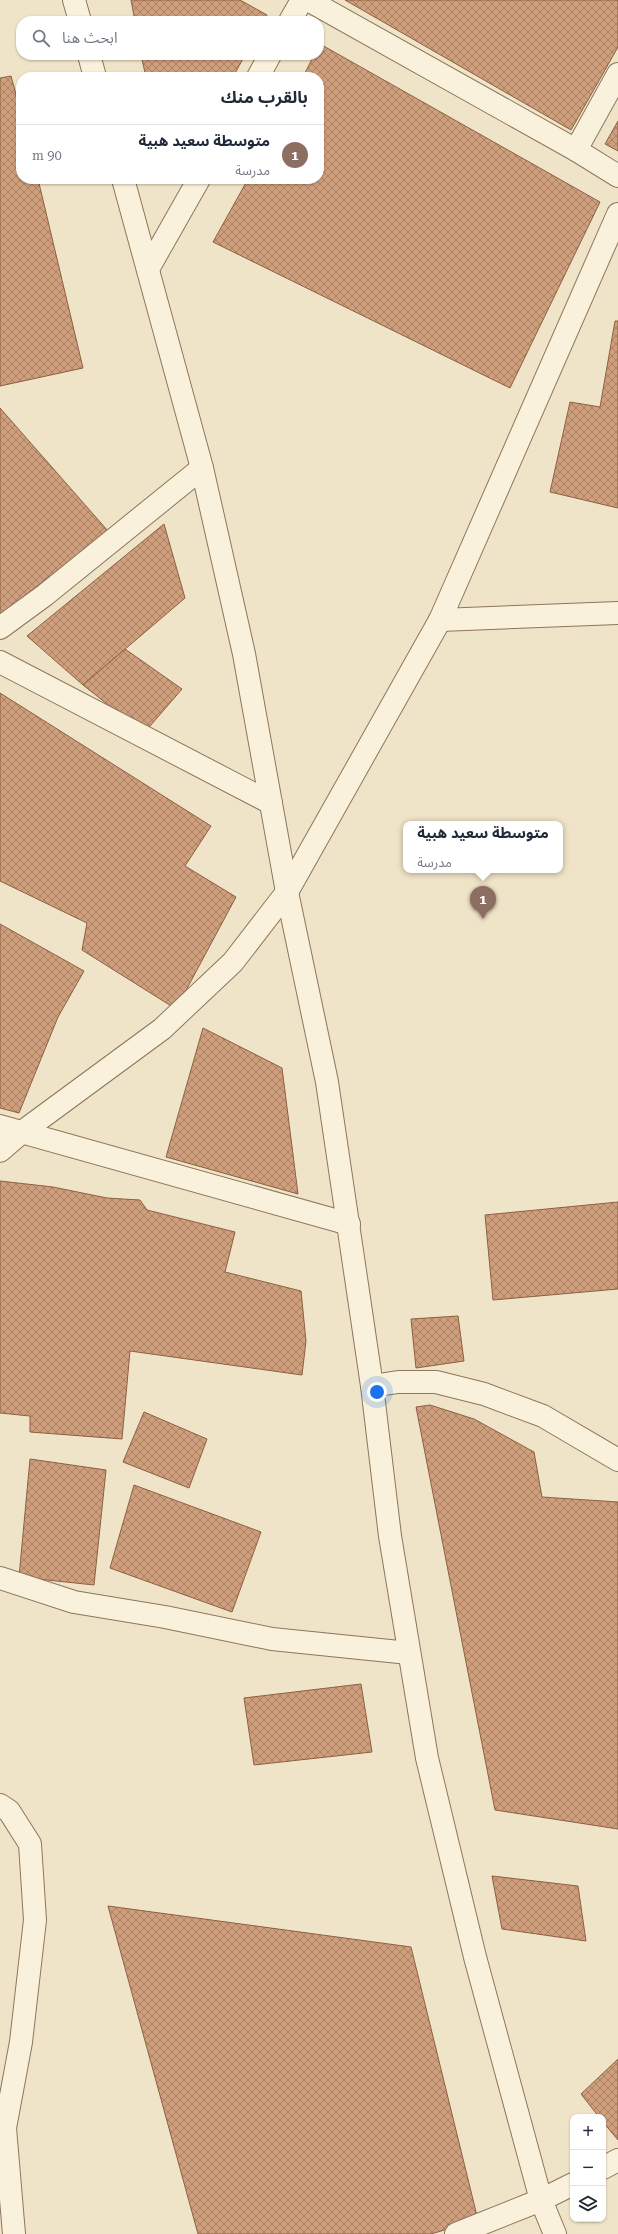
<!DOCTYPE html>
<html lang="ar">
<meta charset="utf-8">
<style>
body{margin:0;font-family:"Roboto Serif","Noto Sans Arabic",serif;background:#f2f2f3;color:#1f2937;direction:rtl}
.controls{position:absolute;right:12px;bottom:12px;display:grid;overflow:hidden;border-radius:8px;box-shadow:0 1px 3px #0004}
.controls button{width:36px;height:36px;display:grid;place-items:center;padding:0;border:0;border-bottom:1px solid #e0e1e3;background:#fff;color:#1f2937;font:20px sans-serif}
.you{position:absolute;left:377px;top:1392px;width:14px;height:14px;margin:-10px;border:3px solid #fff;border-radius:50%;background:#1a73e8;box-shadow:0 0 0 6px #1a73e833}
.badge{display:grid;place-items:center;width:26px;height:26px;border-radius:50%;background:#ea580c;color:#fff;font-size:13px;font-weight:700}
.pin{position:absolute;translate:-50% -33px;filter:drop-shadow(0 1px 2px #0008)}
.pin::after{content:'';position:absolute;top:21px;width:14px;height:12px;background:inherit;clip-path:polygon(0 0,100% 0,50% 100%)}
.popup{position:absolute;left:403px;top:821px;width:160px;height:52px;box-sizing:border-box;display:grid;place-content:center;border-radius:8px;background:#fff;filter:drop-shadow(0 1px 3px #0005);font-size:13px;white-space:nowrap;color:#747a83}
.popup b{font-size:15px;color:#1f2937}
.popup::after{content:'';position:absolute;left:50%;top:100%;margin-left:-8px;border:8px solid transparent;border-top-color:#fff}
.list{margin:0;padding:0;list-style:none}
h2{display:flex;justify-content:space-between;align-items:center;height:52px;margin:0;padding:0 16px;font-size:17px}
h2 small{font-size:13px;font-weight:400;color:#747a83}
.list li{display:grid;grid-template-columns:26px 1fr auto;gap:12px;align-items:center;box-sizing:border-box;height:60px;padding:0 16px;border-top:1px solid #e0e1e3}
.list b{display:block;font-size:15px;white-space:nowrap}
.list p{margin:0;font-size:13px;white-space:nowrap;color:#747a83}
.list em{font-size:13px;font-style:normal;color:#747a83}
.icon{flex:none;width:22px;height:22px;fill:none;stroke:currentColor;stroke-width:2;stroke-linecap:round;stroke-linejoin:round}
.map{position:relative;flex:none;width:618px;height:2234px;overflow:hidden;direction:ltr}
.search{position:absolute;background:#fff;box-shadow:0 1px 3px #0004;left:16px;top:16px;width:308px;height:44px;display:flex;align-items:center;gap:10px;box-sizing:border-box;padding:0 14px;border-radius:16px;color:#747a83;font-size:15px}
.panel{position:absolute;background:#fff;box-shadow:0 1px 3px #0004;left:16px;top:72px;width:308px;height:112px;border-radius:16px;direction:rtl}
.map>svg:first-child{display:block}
.building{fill:url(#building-cross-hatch);stroke:#8d5f41}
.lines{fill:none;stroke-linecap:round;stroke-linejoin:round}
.minor-casing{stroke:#8d765c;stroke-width:24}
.tertiary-casing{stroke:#8d765c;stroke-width:24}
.minor{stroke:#faf1dc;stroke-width:22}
.tertiary{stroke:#faf1dc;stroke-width:22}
</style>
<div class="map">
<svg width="618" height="2234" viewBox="0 0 618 2234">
<defs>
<pattern id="building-cross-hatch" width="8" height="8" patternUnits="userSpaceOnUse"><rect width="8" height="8" fill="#cf9f7d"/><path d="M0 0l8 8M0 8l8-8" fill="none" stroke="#a98266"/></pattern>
</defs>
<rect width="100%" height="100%" fill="#f0e4c8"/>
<!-- building -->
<g class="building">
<path d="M131,0H240L267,15L264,21H135Z"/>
<path d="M345,0H618V47L571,130Z"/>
<path d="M320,44L600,202L510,388L213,242L248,179H319V77H303L314,55H319Z"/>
<path d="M141,55H245L233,77H146Z"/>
<path d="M11,76L21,113V179H38L83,368L0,386V78Z"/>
<path d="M618,121V151L605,144Z"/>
<path d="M615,321H618V508L550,492L570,402L600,407Z"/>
<path d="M0,408L108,531L0,615Z"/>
<path d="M164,524L185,598L83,685L27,636Z"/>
<path d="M125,649L182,689L144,733L83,685Z"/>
<path d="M0,693L211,826L185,866L236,897L176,1009L82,950L87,923L0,881Z"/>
<path d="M0,924L84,971L58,1017L19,1113L0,1108Z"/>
<path d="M203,1028L282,1068L298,1194L166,1157Z"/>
<path d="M0,1181L53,1187L107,1198L140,1200L147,1210L235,1232L225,1272L301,1291L306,1341L302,1375L130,1351L122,1439L30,1432V1416L0,1413Z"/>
<path d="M618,1202V1289L493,1300L485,1215Z"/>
<path d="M458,1316L464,1361L416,1368L411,1319Z"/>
<path d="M430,1405L474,1419L534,1452L542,1497L618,1502V1829L495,1810L416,1407Z"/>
<path d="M144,1412L207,1439L189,1488L123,1462Z"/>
<path d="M30,1459L106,1470L94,1585L19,1577Z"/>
<path d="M134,1485L261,1532L232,1612L110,1568Z"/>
<path d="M361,1684L372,1752L254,1765L244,1698Z"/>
<path d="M492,1876L578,1886L586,1941L502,1929Z"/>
<path d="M108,1906L411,1947L478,2220L431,2234H198Z"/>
<path d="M618,2059V2140L603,2122V2117H599L581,2094Z"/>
</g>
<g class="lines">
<!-- minor casing -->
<g class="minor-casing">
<g id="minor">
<path d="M308,0L576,150L618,176"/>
<path d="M290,21L302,0"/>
<path d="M258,77L270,55"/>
<path d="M576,150L618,74"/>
<path d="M148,269L199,179"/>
<path d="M440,620L618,613"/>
<path d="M0,628L45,595L202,468"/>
<path d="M0,662L271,803"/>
<path d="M0,1126L349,1224"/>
<path d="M0,1151L22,1132L162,1029L233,962L287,892L440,620L618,214"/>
<path d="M372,1386L398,1382H436L484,1394L543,1416L618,1460"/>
<path d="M0,1578L74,1602L165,1617L272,1639L409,1653"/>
<path d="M0,1805L9,1811L30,1844L35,1920L21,2042L5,2128L14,2234"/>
<path d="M603,2168L618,2160"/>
<path d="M456,2234L541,2200L573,2184"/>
</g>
</g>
<!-- tertiary casing -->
<g class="tertiary-casing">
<g id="tertiary">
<path d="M74,0L80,21"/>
<path d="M89,55L95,77"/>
<path d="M123,179L202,468L244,654L287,892L327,1082L372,1386L390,1536L427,1758L475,1957L541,2200L555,2234"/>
</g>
</g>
<!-- minor -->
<use href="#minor" class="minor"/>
<!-- tertiary -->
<use href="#tertiary" class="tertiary"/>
</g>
</svg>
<div class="controls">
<button>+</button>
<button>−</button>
<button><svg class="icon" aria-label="layers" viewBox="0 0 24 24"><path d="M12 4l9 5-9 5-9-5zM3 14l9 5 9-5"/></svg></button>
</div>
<div class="you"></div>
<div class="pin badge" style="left:483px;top:919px;background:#8d6e63">1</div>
<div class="popup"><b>متوسطة سعيد هبية</b>مدرسة</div>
<div class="search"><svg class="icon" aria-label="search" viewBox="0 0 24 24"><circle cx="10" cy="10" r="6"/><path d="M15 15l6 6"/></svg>ابحث هنا</div>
<section class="panel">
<h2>بالقرب منك<small></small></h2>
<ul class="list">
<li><span class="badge" style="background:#8d6e63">1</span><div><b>متوسطة سعيد هبية</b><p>مدرسة</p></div><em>90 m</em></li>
</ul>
</section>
</div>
